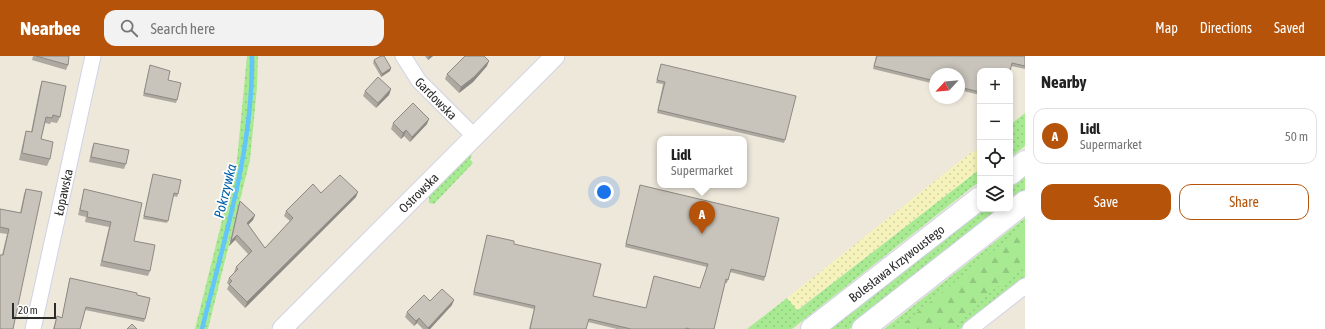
<!DOCTYPE html>
<meta charset="utf-8">
<style>
body{margin:0;font-family:"Asap Condensed",sans-serif;background:#f2f2f2;color:#222}
.controls{position:absolute;right:12px;top:12px;display:grid;overflow:hidden;border-radius:8px;box-shadow:0 2px 6px #0003}
.controls button{width:36px;height:36px;display:grid;place-items:center;padding:0;border:0;border-bottom:1px solid #e0e0e0;background:#fff;color:#222;font:20px sans-serif}
.compass{position:absolute;left:929px;top:12px;width:36px;height:36px;border-radius:50%;background:#fff;box-shadow:0 2px 6px #0003;rotate:244deg}
.scale{position:absolute;left:12px;bottom:10px;width:44px;box-sizing:border-box;padding-left:4px;border:2px solid #2b2b2b;border-top:0;font-size:11px;line-height:14px;white-space:nowrap;color:#2b2b2b;-webkit-text-stroke:3px #fff;paint-order:stroke}
.you{position:absolute;left:604px;top:136px;width:14px;height:14px;margin:-10px;border:3px solid #fff;border-radius:50%;background:#1a73e8;box-shadow:0 0 0 6px #1a73e833}
.badge{display:grid;place-items:center;width:26px;height:26px;border-radius:50%;background:#b45309;color:#fff;font-size:13px;font-weight:700}
.pin{position:absolute;translate:-50% -33px;filter:drop-shadow(0 1px 2px #0008)}
.pin::after{content:'';position:absolute;top:21px;width:14px;height:12px;background:inherit;clip-path:polygon(0 0,100% 0,50% 100%)}
.popup{position:absolute;left:657px;top:80px;width:90px;height:52px;box-sizing:border-box;display:grid;place-content:center;border-radius:8px;background:#fff;filter:drop-shadow(0 1px 3px #0005);font-size:13px;white-space:nowrap;color:#767676}
.popup b{font-size:15px;color:#222}
.popup::after{content:'';position:absolute;left:50%;top:100%;margin-left:-8px;border:8px solid transparent;border-top-color:#fff}
.list{margin:0;padding:0;list-style:none}
h2{display:flex;justify-content:space-between;align-items:center;height:52px;margin:0;padding:0 16px;font-size:17px}
h2 small{font-size:13px;font-weight:400;color:#767676}
.list li{display:grid;grid-template-columns:26px 1fr auto;gap:12px;align-items:center;box-sizing:border-box;height:56px;margin:0 8px 8px;padding:0 8px;border:1px solid #e0e0e0;border-radius:12px}
.list b{display:block;font-size:15px;white-space:nowrap}
.list p{margin:0;font-size:13px;white-space:nowrap;color:#767676}
.list em{font-size:13px;font-style:normal;color:#767676}
.actions{display:flex;gap:8px;padding:12px 16px}
.actions a{flex:1;padding:9px 0;border:1px solid #b45309;border-radius:12px;text-align:center;font-size:14px;color:#b45309}
.actions .main{background:#b45309;color:#fff}
.icon{flex:none;width:22px;height:22px;fill:none;stroke:currentColor;stroke-width:2;stroke-linecap:round;stroke-linejoin:round}
.map{position:relative;flex:none;width:1025px;height:273px;overflow:hidden}
header{display:flex;align-items:center;gap:24px;box-sizing:border-box;height:56px;padding:0 20px;background:#b45309;color:#fff}
header strong{font-size:19px}
nav{display:flex;gap:22px;margin-inline-start:auto;font-size:14px}
.search{width:280px;height:36px;background:#f2f2f2;display:flex;align-items:center;gap:10px;box-sizing:border-box;padding:0 14px;border-radius:12px;color:#767676;font-size:15px}
main{display:flex}
aside{flex:1;background:#fff}
.map>svg:first-child{display:block}
.grass{fill:url(#grass-dots)}
.forest{fill:url(#forest-firs)}
.sand{fill:url(#sand-dots)}
.lines{fill:none;stroke-linecap:round;stroke-linejoin:round}
.stream{stroke:#63c6fb;stroke-width:4.5}
.minor-casing{stroke:#d0d2e5;stroke-width:17}
.tertiary-casing{stroke:#d0d2e5;stroke-width:21}
.secondary-casing{stroke:#d0d2e5;stroke-width:24}
.minor{stroke:#fff;stroke-width:15}
.tertiary{stroke:#fff;stroke-width:19}
.secondary{stroke:#fff;stroke-width:22}
.wall{fill:#ada9a1}
.shaded-wall{fill:#8d8983}
.building{fill:#c9c4bb;stroke:#8d8983}
.labels{text-anchor:middle;dominant-baseline:central;stroke-width:3.5;stroke-linejoin:round;paint-order:stroke}
.street-label{font-size:13px;fill:#2b2b2b;stroke:#fff}
.water-label{font-size:14px;font-style:italic;fill:#0060a9;stroke:#fff}
</style>
<header>
<strong>Nearbee</strong>
<div class="search"><svg class="icon" aria-label="search" viewBox="0 0 24 24"><circle cx="10" cy="10" r="6"/><path d="M15 15l6 6"/></svg>Search here</div>
<nav><a>Map</a><a>Directions</a><a>Saved</a></nav>
</header>
<main>
<div class="map">
<svg width="1025" height="273" viewBox="0 0 1025 273">
<defs>
<pattern id="grass-dots" width="8" height="8" patternUnits="userSpaceOnUse"><rect width="8" height="8" fill="#a8ea92"/><path d="M2 2h.1M6 6h.1" fill="none" stroke="#91c97e" stroke-width="1.8" stroke-linecap="round"/></pattern>
<pattern id="forest-firs" width="22" height="20" patternUnits="userSpaceOnUse"><rect width="22" height="20" fill="#a8ea92"/><path d="M5 1l3.5 6h-7zM16 11l3.5 6h-7z" fill="#91c97e"/></pattern>
<pattern id="sand-dots" width="8" height="8" patternUnits="userSpaceOnUse"><rect width="8" height="8" fill="#f6f2bb"/><path d="M2 2h.1M6 6h.1" fill="none" stroke="#d3d0a1" stroke-width="1.8" stroke-linecap="round"/></pattern>
</defs>
<rect width="100%" height="100%" fill="#eee8db"/>
<!-- grass -->
<g class="grass">
<path d="M247,0H258L257,31L250,104L208,273H195L237,104Z"/>
<path d="M1025,57V90L1010,102L1012,89L1010,69Z"/>
<path d="M469,97L472,100L470,103L473,107L434,148L429,147V137Z"/>
<path d="M980,113V125L792,273H747L787,242L798,254Z"/>
<path d="M1025,117V135L1010,147V129Z"/>
<path d="M980,153H1002L849,273H826Z"/>
<path d="M1025,162V221L960,273H884Z"/>
</g>
<!-- forest -->
<path class="forest" d="M1025,169V211L990,236L973,254L949,273H897Z"/>
<!-- sand -->
<path class="sand" d="M980,92V113L797,254L787,242L969,98Z"/>
<g class="lines">
<!-- stream -->
<path class="stream" d="M202,273C224,183 253,94 252,0"/>
<!-- minor casing -->
<g class="minor-casing">
<g id="minor">
<path id="s1" d="M403,0L419,25L474,80"/>
<path id="s2" d="M33,273L93,0"/>
<path d="M970,273L1025,230"/>
</g>
</g>
<!-- tertiary casing -->
<g class="tertiary-casing">
<g id="tertiary">
<path id="s3" d="M282,273L555,0"/>
</g>
</g>
<!-- secondary casing -->
<g class="secondary-casing">
<g id="secondary">
<path d="M1010,118L1025,106"/>
<path id="s4" d="M812,273L980,142"/>
<path d="M863,273L1025,146"/>
</g>
</g>
<!-- minor -->
<use href="#minor" class="minor"/>
<!-- tertiary -->
<use href="#tertiary" class="tertiary"/>
<!-- secondary -->
<use href="#secondary" class="secondary"/>
</g>
<!-- wall -->
<g class="wall">
<path d="M33,0H69L68,9L66,14L32,4Z"/>
<path d="M425,0H433L428,4Z"/>
<path d="M876,0H1025V13L1011,10L980,15V39L959,34V18H935V28L873,13Z"/>
<path d="M374,4L391,12L390,15L381,21L373,7Z"/>
<path d="M661,8L785,84L784,87L657,57L663,28L656,27Z"/>
<path d="M150,9L177,44L176,47L143,40Z"/>
<path d="M487,10L473,26L459,37L445,23L447,18Z"/>
<path d="M42,25L60,61L57,67L51,66L50,68L45,67L41,83L50,103L47,110L19,104L24,82L26,75L31,76L40,31Z"/>
<path d="M391,33L389,39L376,52L363,40L365,35Z"/>
<path d="M393,67L427,68L410,86L404,80L401,83L391,73Z"/>
<path d="M94,87L126,108L124,113L89,106L92,92Z"/>
<path d="M153,118L178,138L177,141L173,140L167,167L143,163Z"/>
<path d="M640,129L765,221L764,225L730,216L727,227H725L714,273H617L588,266L586,273H529L534,253L473,239L487,179L514,188L593,240L646,252L654,220L700,232L707,211L625,191Z"/>
<path d="M26,133L13,273L2,199L7,178L0,177V153L20,157L24,138Z"/>
<path d="M84,133L134,185L150,215L148,220L100,210L109,171L85,166L86,161L78,159L83,138Z"/>
<path d="M321,137L356,141L245,252L227,233L229,229L227,227L229,222L235,216H234L236,211L248,198L235,184L229,190L238,150L240,145L255,159L253,164L248,169L265,192L290,165L284,160L286,155Z"/>
<path d="M70,222L137,239L145,263L144,266L85,254L80,273H53L57,260L62,261L69,226Z"/>
<path d="M430,245L452,249L430,273H423L417,267L414,270L405,261L407,256Z"/>
</g>
<!-- shaded-wall -->
<g class="shaded-wall">
<path d="M429,0H433L428,4Z"/>
<path d="M489,5L487,10L473,26L459,37L461,31Z"/>
<path d="M391,12L390,15L381,21L382,18Z"/>
<path d="M391,33L389,39L376,52L378,47Z"/>
<path d="M429,63L427,68L410,86L412,81Z"/>
<path d="M406,74L404,80L401,83L403,77Z"/>
<path d="M358,136L356,141L245,252L247,246Z"/>
<path d="M255,159L253,164L245,172L247,167Z"/>
<path d="M237,179L235,184L229,190L231,185Z"/>
<path d="M454,244L452,249L430,273H428V272Z"/>
<path d="M419,262L417,267L414,270L416,265Z"/>
</g>
<!-- building -->
<g class="building">
<path d="M36,0H69L68,9Z"/>
<path d="M381,0H384L391,12L382,18L374,4Z"/>
<path d="M465,0H484L489,5L474,21L461,31L447,18Z"/>
<path d="M877,0H1025V10L1012,7L1010,15H980V36L959,31V18H935V25L874,10Z"/>
<path d="M661,8L796,40L785,84L658,54L665,26L657,24Z"/>
<path d="M150,9L170,15L168,24L181,27L177,44L144,37Z"/>
<path d="M378,21L391,33L378,47L365,35Z"/>
<path d="M42,25L66,30L60,61L53,59L52,62L46,61L41,83L53,86L50,103L22,97L26,75L32,76Z"/>
<path d="M413,47L429,63L412,81L406,74L403,77L393,67Z"/>
<path d="M94,87L129,94L126,108L91,101Z"/>
<path d="M153,118L181,124L178,138L174,137L168,165L144,160Z"/>
<path d="M340,119L358,136L247,246L229,228L232,225L229,222L238,213L236,211L252,195L237,179L231,185L240,145L255,159L247,167L265,192L293,162L286,155L313,128L321,137Z"/>
<path d="M640,129L779,162L765,221L731,213L728,224L726,223L714,273H690L686,272V273H631L589,263L586,273H530L535,250L474,236L487,179L514,185V188L601,208L593,240L646,252L654,220L700,232L708,208L626,188Z"/>
<path d="M26,133L42,136L13,273H0V199H3L9,173L0,171V153L21,157Z"/>
<path d="M84,133L142,147L134,185L155,189L150,215L102,205L111,166L87,161L88,156L80,154Z"/>
<path d="M70,222L137,237V239L150,242L145,263L86,251L80,273H54L57,260L62,262Z"/>
<path d="M442,233L454,244L428,272L419,262L416,265L407,256L424,239L430,245Z"/>
<path d="M132,268L137,273H127Z"/>
</g>
<g class="labels">
<!-- street labels -->
<g class="street-label">
<text stroke="none"><textPath href="#s1" startOffset="54">Gardowska</textPath></text>
<text stroke="none"><textPath href="#s2" startOffset="140">Łopawska</textPath></text>
<text stroke="none"><textPath href="#s3" startOffset="193">Ostrowska</textPath></text>
<text stroke="none"><textPath href="#s4" startOffset="107">Bolesława Krzywoustego</textPath></text>
</g>
<!-- water labels -->
<g class="water-label">
<text transform="translate(225 135) rotate(-76)">Pokrzywka</text>
</g>
</g>
</svg>
<div class="controls">
<button>+</button>
<button>−</button>
<button><svg class="icon" aria-label="locate" viewBox="0 0 24 24"><circle cx="12" cy="12" r="6"/><path d="M12 2v4M12 18v4M2 12h4M18 12h4"/></svg></button>
<button><svg class="icon" aria-label="layers" viewBox="0 0 24 24"><path d="M12 4l9 5-9 5-9-5zM3 14l9 5 9-5"/></svg></button>
</div>
<svg class="compass" viewBox="-18 -18 36 36"><path d="M0-13l5 13h-10z" fill="#e53935"/><path d="M0 13l5-13h-10z" fill="#767676"/></svg>
<div class="scale">20 m</div>
<div class="you"></div>
<div class="pin badge" style="left:702px;top:178px">A</div>
<div class="popup"><b>Lidl</b>Supermarket</div>
</div>
<aside>
<h2>Nearby<small></small></h2>
<ul class="list">
<li><span class="badge">A</span><div><b>Lidl</b><p>Supermarket</p></div><em>50 m</em></li>
</ul>
<div class="actions"><a class="main">Save</a><a>Share</a></div>
</aside>
</main>
